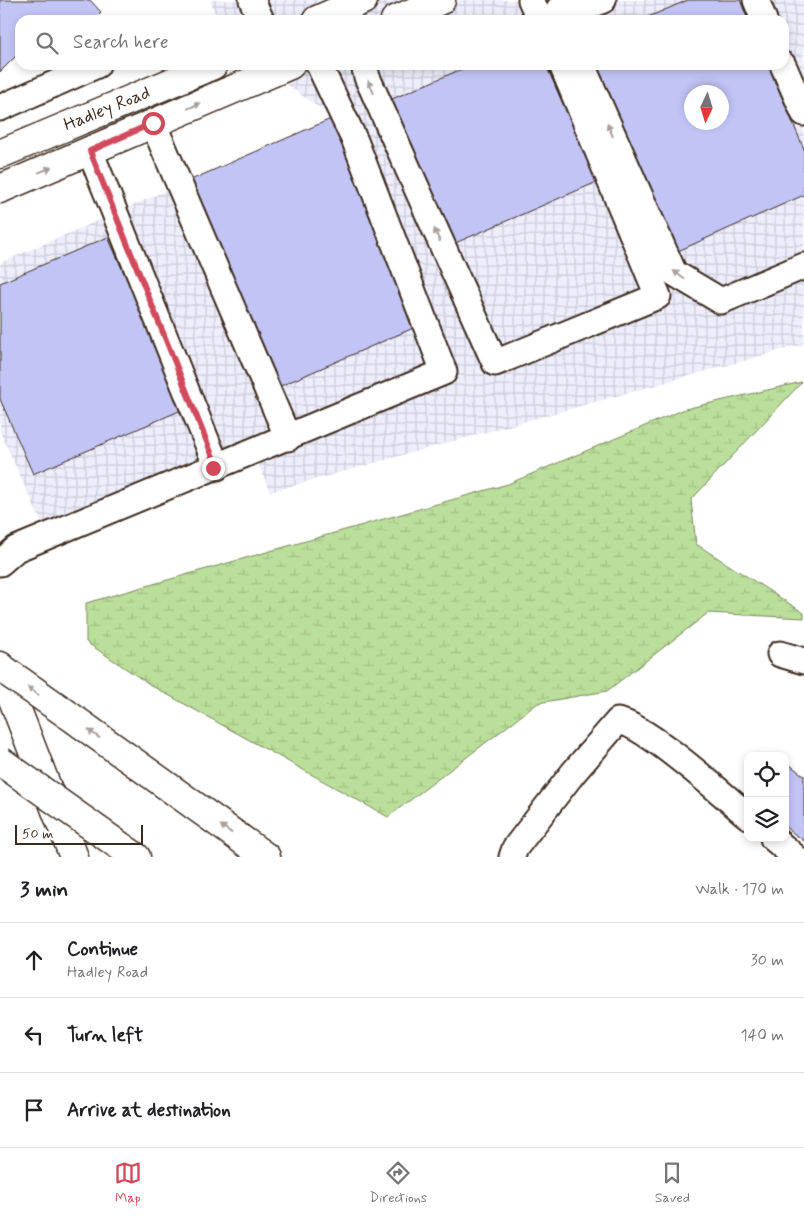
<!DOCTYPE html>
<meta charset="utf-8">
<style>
body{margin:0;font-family:Mynerve,sans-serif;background:#f2f2f2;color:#202124}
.controls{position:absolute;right:15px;bottom:15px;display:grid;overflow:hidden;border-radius:10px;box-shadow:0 2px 8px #0003}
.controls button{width:45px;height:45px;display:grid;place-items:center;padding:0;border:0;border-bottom:1px solid #e0e0e0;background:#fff;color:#202124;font:25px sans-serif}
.compass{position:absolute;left:684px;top:85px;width:45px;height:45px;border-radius:50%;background:#fff;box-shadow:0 2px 8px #0003;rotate:184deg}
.scale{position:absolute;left:15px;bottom:12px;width:128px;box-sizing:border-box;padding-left:5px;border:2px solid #3b2a1e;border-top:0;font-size:14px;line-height:18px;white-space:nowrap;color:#3b2a1e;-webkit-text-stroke:4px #fff;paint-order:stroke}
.stop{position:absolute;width:15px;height:15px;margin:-11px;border:4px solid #d1495b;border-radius:50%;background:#fff}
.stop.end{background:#d1495b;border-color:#fff;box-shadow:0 1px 5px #0008}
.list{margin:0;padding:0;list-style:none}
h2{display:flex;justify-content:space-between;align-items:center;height:65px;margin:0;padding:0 20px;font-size:21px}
h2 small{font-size:16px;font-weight:400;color:#757577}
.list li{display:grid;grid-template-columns:32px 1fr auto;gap:15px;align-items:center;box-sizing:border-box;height:75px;padding:0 20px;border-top:1px solid #e0e0e0}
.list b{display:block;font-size:19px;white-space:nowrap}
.list p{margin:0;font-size:16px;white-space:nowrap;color:#757577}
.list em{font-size:16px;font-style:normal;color:#757577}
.icon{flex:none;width:28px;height:28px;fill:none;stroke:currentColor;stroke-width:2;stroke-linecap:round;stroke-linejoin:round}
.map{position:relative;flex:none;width:804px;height:857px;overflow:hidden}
.search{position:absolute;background:#fff;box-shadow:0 2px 8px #0003;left:15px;right:15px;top:15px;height:55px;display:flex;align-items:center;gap:12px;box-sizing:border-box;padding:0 18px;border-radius:15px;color:#757577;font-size:19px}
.sheet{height:290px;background:#fff}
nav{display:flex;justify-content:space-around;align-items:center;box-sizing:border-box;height:70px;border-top:1px solid #e0e0e0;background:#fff;font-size:14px;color:#757577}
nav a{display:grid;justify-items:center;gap:2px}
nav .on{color:#d1495b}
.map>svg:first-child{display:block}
.industrial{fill:url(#industrial-grid);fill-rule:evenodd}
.wetland{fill:url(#wetland-marsh);stroke:#7a845c}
.building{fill:#c2c4f6;stroke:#3b2a1e;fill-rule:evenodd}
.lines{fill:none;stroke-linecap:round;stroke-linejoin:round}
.minor-casing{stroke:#3b2a1e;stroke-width:29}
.major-casing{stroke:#3b2a1e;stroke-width:31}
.highway-casing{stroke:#3b2a1e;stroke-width:31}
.minor{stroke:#fff;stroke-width:25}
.major{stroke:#fff;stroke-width:28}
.highway{stroke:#fff;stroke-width:28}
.highway-bridge-casing{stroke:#3b2a1e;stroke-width:31;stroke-linecap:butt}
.highway-bridge{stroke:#fff;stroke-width:28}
.oneway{fill:#a79f9a}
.route{stroke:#d1495b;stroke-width:6}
.labels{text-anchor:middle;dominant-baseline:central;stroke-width:4;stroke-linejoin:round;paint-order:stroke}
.street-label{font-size:18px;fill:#3b2a1e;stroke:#fff}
</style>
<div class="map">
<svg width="804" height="857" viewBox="0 0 804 857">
<defs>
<pattern id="industrial-grid" width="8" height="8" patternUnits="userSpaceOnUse" patternTransform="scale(1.25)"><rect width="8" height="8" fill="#ededfc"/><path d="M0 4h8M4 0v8" fill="none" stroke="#cccbd8"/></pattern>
<pattern id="wetland-marsh" width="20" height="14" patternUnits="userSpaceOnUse" patternTransform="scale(1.25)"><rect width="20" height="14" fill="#badf9a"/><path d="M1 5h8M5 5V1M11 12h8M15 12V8" fill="none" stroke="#a1c084"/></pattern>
</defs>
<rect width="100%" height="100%" fill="#fff"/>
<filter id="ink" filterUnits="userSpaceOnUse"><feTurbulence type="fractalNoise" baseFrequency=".02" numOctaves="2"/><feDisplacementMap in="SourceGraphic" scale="10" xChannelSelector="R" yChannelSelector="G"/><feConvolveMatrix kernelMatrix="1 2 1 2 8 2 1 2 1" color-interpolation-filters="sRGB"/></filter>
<g filter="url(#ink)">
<!-- industrial -->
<path class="industrial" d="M210,0H804V344L270,492L253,450L44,528L0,432V263L333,118L260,65H784V20H218ZM692,92H722V122H692Z"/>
<!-- wetland -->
<path class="wetland" d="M802,382L691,500L696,544L804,613V618L708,613L607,691L538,703L388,817L152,686L86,642V603L508,484L685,409Z"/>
<!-- building -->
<g class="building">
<path d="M0,0H90L101,12L93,20H20V52L0,72Z"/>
<path d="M688,0H740L748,20H641Z"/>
<path d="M471,65H546L597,182L453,244L392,99Z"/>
<path d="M597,65H768L804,149V195L678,251ZM692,92H722V122H692Z"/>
<path d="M333,118L418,326L278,387L186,182Z"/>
<path d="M108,237L184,409L33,474L0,399V283Z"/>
<path d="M785,761L804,776V841L785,827Z"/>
</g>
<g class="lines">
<!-- minor casing -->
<g class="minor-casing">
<g id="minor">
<path d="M252,0L261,20"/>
<path d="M531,0L540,20"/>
<path d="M756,0L764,20"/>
<path d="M559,9L578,11L603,0"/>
<path d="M364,65L367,77L495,363L658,296L562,65"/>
<path d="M582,65L674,273L721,301L804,266"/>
<path d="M783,65L804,113"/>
<path d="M0,108L97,65"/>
<path d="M153,123L288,438"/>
<path d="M90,151L217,467"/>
<path d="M0,563L16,549L444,372L355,141L319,65"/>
<path d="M780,654L804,661"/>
<path d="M773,838L795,857"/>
<path d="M512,857L515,848L573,773L618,721C646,725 723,795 748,816"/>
</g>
</g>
<!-- major casing -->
<g class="major-casing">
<g id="major">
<path d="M317,20L363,0"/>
<path d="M395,20L441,0"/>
<path d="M0,154L213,65"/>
<path d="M0,189L290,65"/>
<path d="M0,666L74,857"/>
</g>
</g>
<!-- highway casing -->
<g class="highway-casing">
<g id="highway">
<path d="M67,714L266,857"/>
<path d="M120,846L136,857"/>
</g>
</g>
<!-- minor -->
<use href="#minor" class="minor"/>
<!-- major -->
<use href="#major" class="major"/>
<!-- highway -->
<use href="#highway" class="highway"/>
<!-- highway-bridge casing -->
<g class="highway-bridge-casing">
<g id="highway-bridge">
<path d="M0,667L67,714"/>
<path d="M0,761L120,846"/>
</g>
</g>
<!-- highway-bridge -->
<use href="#highway-bridge" class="highway-bridge"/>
</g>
<!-- one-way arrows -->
<defs><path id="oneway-solid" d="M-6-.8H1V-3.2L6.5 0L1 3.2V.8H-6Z" transform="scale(1.25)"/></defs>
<g class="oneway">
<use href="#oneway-solid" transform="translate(371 87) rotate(-114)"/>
<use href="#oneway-solid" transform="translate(194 106) rotate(-23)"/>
<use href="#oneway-solid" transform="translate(610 130) rotate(-114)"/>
<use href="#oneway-solid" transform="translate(45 170) rotate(-23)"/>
<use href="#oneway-solid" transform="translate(437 235) rotate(-114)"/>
<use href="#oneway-solid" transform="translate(679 275) rotate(-143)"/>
<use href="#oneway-solid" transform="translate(33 691) rotate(-144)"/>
<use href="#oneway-solid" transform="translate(94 734) rotate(-144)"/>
<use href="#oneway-solid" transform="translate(226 829) rotate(-144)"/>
</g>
</g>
<g class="lines" filter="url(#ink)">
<!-- route -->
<path class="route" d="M153,123L90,151L217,467L213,468"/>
</g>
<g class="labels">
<!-- street labels -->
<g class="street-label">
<text transform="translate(107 109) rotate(-22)">Hadley Road</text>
</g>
</g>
</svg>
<div class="controls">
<button><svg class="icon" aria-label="locate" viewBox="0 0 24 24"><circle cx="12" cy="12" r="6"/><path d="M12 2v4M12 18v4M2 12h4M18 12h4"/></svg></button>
<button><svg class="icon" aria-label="layers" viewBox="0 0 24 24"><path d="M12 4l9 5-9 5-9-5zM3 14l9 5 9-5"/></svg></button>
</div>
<svg class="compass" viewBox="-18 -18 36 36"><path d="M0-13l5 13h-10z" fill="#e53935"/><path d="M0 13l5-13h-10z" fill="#757577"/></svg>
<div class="scale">50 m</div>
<div class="stop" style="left:153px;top:123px"></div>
<div class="stop end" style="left:213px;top:468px"></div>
<div class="search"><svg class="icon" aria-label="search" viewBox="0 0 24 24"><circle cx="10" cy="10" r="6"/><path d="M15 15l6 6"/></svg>Search here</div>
</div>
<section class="sheet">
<h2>3 min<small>Walk · 170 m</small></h2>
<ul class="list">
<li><svg class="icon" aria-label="ahead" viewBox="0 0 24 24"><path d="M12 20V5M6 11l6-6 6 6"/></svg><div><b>Continue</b><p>Hadley Road</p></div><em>30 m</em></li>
<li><svg class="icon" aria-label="left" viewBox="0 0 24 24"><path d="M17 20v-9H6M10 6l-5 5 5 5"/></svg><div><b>Turn left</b></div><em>140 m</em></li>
<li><svg class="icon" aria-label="arrive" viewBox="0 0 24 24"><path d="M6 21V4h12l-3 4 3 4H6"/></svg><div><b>Arrive at destination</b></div></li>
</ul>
</section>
<nav>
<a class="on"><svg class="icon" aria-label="map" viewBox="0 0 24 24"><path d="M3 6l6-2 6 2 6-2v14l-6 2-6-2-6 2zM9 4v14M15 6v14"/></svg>Map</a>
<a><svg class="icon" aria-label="directions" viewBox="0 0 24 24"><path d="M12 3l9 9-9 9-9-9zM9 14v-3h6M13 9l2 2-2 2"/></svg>Directions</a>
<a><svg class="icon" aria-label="saved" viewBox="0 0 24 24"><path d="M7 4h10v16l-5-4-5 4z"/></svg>Saved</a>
</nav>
